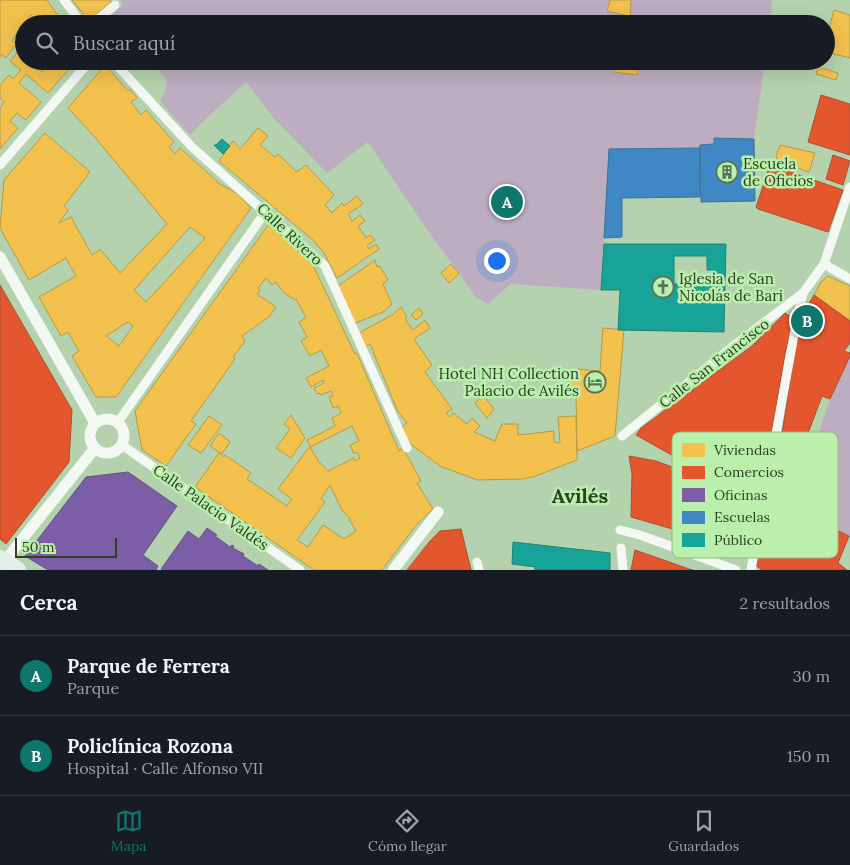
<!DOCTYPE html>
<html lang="es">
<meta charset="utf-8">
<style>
body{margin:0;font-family:Lora,serif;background:#242831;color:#f1f3f6}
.scale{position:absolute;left:15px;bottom:12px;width:102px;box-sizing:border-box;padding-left:5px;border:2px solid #2b4025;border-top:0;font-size:14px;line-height:18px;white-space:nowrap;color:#2b4025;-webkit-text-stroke:4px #baefac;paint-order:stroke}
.you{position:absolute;left:496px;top:260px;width:18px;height:18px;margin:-12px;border:4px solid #fff;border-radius:50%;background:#1a73e8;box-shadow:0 0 0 8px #1a73e833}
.badge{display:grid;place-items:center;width:32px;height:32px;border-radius:50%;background:#0f766e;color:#fff;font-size:16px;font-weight:700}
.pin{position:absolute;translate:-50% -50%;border:2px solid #fff;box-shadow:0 1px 5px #0006}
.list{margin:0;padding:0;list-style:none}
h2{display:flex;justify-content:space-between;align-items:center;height:65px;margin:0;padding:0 20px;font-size:21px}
h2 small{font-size:16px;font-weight:400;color:#9ea1a6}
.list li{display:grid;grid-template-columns:32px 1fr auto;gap:15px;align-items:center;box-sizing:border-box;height:80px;padding:0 20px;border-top:1px solid #363941}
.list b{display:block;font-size:19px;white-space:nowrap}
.list p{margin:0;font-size:16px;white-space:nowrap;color:#9ea1a6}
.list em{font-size:16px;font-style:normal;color:#9ea1a6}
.icon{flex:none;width:28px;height:28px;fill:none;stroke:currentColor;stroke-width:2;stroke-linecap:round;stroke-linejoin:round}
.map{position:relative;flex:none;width:850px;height:570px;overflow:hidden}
.search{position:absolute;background:#171b24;box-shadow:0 5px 20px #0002;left:15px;right:15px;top:15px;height:55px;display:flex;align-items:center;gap:12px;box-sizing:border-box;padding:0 18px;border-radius:28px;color:#9ea1a6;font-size:19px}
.sheet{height:225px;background:#171b24}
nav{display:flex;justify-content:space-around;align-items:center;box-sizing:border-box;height:70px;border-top:1px solid #363941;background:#171b24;font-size:14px;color:#9ea1a6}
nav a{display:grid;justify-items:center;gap:2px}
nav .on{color:#0f766e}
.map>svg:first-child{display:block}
.green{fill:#bcaec0}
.homes{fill:#f2c14e;stroke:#b69a42;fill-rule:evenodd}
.shops{fill:#e4572e;stroke:#ac502b}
.offices{fill:#7b5ea7;stroke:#635580}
.schools{fill:#3f88c5;stroke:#397295}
.public{fill:#17a398;stroke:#1d8576;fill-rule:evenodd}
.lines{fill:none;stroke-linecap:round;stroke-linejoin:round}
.pedestrian{stroke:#f4f8f3;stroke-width:9}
.minor{stroke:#f4f8f3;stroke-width:11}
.primary{stroke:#e1eee9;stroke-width:18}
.labels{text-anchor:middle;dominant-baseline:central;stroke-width:5;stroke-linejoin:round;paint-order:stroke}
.poi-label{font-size:15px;fill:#2b4025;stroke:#baefac;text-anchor:start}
.street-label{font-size:15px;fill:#2b4025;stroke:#baefac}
.district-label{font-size:20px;font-weight:bold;fill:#2b4025;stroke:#baefac}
.key{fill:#baefac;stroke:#8fba84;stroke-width:1}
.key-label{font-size:14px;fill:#2b4025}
</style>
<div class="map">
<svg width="850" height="570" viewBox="0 0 850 570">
<rect width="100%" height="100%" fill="#b5d2ae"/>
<!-- green -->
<g class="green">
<path d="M120,0H772L770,24H100L123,5Z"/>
<path d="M151,61H765L754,139L714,138V144L700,145V148L609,149L601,290L511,284L488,304L476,297L428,231L368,142L327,173L271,115L246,82L200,124L190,135L160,101C174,78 163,78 151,61Z"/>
<path d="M850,357V536L798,508C812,457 824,403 850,357Z"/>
</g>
<!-- homes -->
<g class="homes">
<path d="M0,0H47L64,24H31L34,19L31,15L12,40L16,44L12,50L6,58L2,54L0,57Z"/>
<path d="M72,0H110L111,2L89,21Z"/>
<path d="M610,0H631L630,17L628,18L625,15L607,11Z"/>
<path d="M834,10L850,15V58L826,52V41Z"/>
<path d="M19,51L24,56V61H30L42,72L51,61H76L48,93L26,74L19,83L41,102L26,120L17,113L10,121L18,128L0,149V108L4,102L0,98V85L9,75L13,79L21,70L10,61Z"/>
<path d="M616,61H640L637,75L614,72Z"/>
<path d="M818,67L838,73L836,80L816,74Z"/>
<path d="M108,68L128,91L130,89L137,98L131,102L141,115L146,110L174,142L169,147L175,154L180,148L220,184L238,194L251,208L116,397H96L72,356L79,351L68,332L61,336L39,297L76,276L66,258L29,280L0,228L4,180L45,133L90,172L64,206L68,210L59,223L71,217L92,255L100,249L120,273L167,224L93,135L68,108L101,70ZM190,227L205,238L146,302L134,290ZM128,322L133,326L119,346L106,336Z"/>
<path d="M258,128L268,136L260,145L275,157L278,154L297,172L306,165L334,195L325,205L332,213L342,203L344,206L357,196L363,204L348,214L352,221L360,215L365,221L358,226L366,238L370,235L375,240L367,246L369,249L376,244L379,249L337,278L324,253L313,240L219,161L233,141L240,149Z"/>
<path d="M780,145L815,153L809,172L778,161L776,156Z"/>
<path d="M269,224L313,265L355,354L357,353L399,451L403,448L421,481L417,483L433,509L417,524L382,570H314L195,487L219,453L224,457L225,455L251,473L247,479L287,506L292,499L278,489L310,446L307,440L335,426L332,418L341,413L338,406L333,408L329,397L333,396L331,391L321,395L319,393L317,394L314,388L324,383L323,380L311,387L306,378L329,366L321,350L310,356L301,341L307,337L299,322L306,318L296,299L295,300L283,292L276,282L272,285L266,278L258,288L260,290L257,294L276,307L269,317L242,336L245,341L233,357L235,359L191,421L196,424L166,466L142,450L135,411ZM352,426L359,441L350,445L354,454L357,452L360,458L355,461L354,458L328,471L319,462L310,447ZM330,485L342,510L350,518L349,519L356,531L344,539L323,525L308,547L297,540L325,502L321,499Z"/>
<path d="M375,260L377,267L380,266L388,280L383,284L392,304L383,312L353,324L338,286Z"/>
<path d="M451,264L459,274L449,283L441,273Z"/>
<path d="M828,276L850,286V321L814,295L821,282Z"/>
<path d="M401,307L407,317L405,319L413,330L425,320L430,328L414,339L432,365L425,372L452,409L446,413L450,417L453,413L467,424L472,418L480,426L474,432L495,441L502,424H518V435L554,431V442L560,443L558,417L576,416L577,460L533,477L522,479L477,480L440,466L408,442L401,428L407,423L397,410L370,344L365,347L359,333L392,315Z"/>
<path d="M419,308L423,314L416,320L411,315Z"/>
<path d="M603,328L624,330L615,436L577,451L576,390H569L570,372L576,373L577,369L600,371Z"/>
<path d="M483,395L494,409L487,418L475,403Z"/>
<path d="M291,415L305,438L291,458L276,448L290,429L284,424Z"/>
<path d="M209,416L222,425L201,453L188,445Z"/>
<path d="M219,433L230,442L222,454L210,446Z"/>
</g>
<!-- shops -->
<g class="shops">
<path d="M821,95L850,104V155L808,142Z"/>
<path d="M833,155L850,161L843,185L826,179Z"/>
<path d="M770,165L843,190L828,232L758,209L756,207Z"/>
<path d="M0,285L72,410L69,462L6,544L0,539Z"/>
<path d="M814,295L850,321V343L844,351L850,353V356L830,399L822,396L807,436L814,437L794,509L791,527L804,529L803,550L814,558L819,553L827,557L839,531L849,536L838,563L847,570H762L754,564L781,441L799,320Z"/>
<path d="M785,313L794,319L785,353L766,468L729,453L733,446L730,445L722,461L707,467L689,456L684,462L636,435L641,428L752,346Z"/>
<path d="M629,456L656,461L686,472L684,478L711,485V489L725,493L724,500L730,502L732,495L728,494L732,464L765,472L759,514L747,557L701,538V540L698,539L697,537L690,534L631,517L632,474Z"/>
<path d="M461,529L471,570H407L430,541L440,531Z"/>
<path d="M635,550L692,570H693H631Z"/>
</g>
<!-- offices -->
<g class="offices">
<path d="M128,472L177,506L143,555L158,566L156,570H48L25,556L86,477Z"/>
<path d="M207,528L217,535L215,536L230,547L232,545L234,546L233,548L244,554L243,556L258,566L259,564L268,570H163L161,569L188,531L199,539Z"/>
</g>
<!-- schools -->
<g class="schools">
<path d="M714,138L754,139L755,201L701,202L700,145L714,144Z"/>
<path d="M700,148V197L622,198V237L604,238L609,149Z"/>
</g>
<!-- public -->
<g class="public">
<path d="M222,139L230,146L223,154L214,145H216Z"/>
<path d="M604,244H726L724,332L618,330L620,290H601ZM674,256H707V270H713V283L674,284Z"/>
<path d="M513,542L610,553V570H535V567L512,564Z"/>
</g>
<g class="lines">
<!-- pedestrian -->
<g class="pedestrian">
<path d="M64,0L82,24"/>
<path d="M92,24L115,5"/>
<path d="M113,61L192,147L325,266L407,448"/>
<path d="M0,165L90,61"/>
<path d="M824,264L850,279"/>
<path d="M118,422L266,211"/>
<path d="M622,436L736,344L803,293L824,264L850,187"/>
<path d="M122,445L300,570"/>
<path d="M620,530L640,535L736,570"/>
<path d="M621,548L623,570"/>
<path d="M477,562L479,570"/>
<path d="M751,570L797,319L803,293"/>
</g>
<!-- minor -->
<g class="minor">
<path d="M0,257L95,423"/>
<circle cx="107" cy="436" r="17"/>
<path d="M4,562L95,448"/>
<path d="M393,570L438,512"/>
</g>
<!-- primary -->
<path class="primary" d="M0,559L17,570"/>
</g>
<!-- icons -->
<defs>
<g id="building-ring" transform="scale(1.125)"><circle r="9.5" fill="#baefac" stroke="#5b7355" stroke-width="1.5"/><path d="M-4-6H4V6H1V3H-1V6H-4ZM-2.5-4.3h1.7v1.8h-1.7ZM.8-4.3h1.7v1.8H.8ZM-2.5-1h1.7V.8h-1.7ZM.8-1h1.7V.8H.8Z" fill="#5b7355"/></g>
<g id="church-ring" transform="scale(1.125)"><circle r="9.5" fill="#baefac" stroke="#5b7355" stroke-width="1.5"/><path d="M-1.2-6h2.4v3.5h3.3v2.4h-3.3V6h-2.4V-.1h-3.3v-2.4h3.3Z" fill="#5b7355"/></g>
<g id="hotel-ring" transform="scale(1.125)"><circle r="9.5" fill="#baefac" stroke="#5b7355" stroke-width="1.5"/><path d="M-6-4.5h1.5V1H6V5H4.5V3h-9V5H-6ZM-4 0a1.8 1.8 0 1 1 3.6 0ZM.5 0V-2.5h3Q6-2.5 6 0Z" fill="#5b7355"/></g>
</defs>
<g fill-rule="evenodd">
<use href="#building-ring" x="727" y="172"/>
<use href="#church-ring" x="663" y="287"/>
<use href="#hotel-ring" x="595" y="382"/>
</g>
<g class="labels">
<!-- poi labels -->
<g class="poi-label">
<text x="743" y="163">Escuela<tspan x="743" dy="17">de Oficios</tspan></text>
<text x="679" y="278">Iglesia de San<tspan x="679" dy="17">Nicolás de Bari</tspan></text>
<text x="579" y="373" text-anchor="end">Hotel NH Collection<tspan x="579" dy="17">Palacio de Avilés</tspan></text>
</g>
<!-- street labels -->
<g class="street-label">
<text transform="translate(290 234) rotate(43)">Calle Rivero</text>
<text transform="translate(714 363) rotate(-38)">Calle San Francisco</text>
<text transform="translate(211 507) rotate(35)">Calle Palacio Valdés</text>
</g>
<!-- district labels -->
<g class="district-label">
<text x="580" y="495">Avilés</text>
</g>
</g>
<!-- legend -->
<rect x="672" y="432" width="166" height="126" rx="8" class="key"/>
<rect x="682" y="443" width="23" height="14" fill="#f2c14e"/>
<rect x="682" y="466" width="23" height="13" fill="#e4572e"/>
<rect x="682" y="488" width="23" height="14" fill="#7b5ea7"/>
<rect x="682" y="511" width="23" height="13" fill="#3f88c5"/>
<rect x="682" y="533" width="23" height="14" fill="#17a398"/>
<g class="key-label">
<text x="714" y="455">Viviendas</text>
<text x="714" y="477">Comercios</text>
<text x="714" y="500">Oficinas</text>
<text x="714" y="522">Escuelas</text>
<text x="714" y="545">Público</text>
</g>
</svg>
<div class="scale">50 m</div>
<div class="you"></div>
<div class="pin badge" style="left:507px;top:202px">A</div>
<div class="pin badge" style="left:807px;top:321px">B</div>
<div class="search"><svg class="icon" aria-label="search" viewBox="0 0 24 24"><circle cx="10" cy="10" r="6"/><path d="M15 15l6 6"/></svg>Buscar aquí</div>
</div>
<section class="sheet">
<h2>Cerca<small>2 resultados</small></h2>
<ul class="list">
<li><span class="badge">A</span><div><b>Parque de Ferrera</b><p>Parque</p></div><em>30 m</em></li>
<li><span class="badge">B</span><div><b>Policlínica Rozona</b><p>Hospital · Calle Alfonso VII</p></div><em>150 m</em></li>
</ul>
</section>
<nav>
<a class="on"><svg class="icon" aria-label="map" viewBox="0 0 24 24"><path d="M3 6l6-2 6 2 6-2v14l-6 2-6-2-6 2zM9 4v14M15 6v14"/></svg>Mapa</a>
<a><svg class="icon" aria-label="directions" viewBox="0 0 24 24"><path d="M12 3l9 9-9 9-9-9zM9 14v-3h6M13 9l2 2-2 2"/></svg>Cómo llegar</a>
<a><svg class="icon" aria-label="saved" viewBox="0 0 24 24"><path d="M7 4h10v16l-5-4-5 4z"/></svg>Guardados</a>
</nav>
